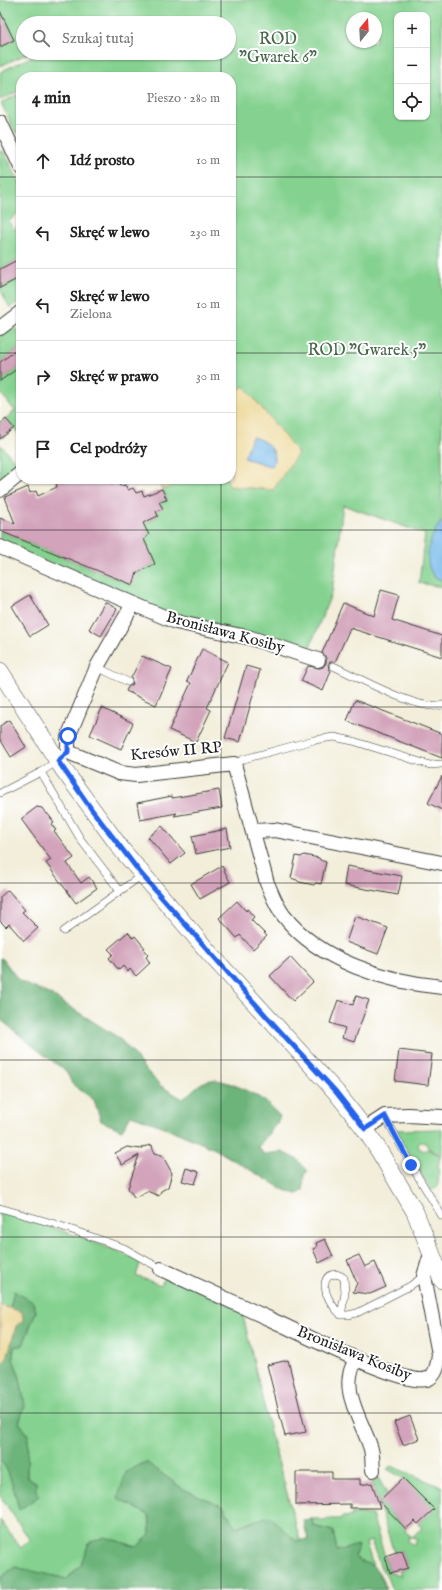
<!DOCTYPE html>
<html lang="pl">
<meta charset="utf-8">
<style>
body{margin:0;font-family:"IM FELL English",serif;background:#f6f6f6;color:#222}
.controls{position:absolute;right:12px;top:12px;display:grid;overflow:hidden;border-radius:8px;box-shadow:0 1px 3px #0004}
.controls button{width:36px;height:36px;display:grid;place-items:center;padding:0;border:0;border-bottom:1px solid #e0e0e0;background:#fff;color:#222;font:20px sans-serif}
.compass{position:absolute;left:346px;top:12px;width:36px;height:36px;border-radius:50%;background:#fff;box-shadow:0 1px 3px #0004;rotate:18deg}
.stop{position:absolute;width:12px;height:12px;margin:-9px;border:3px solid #2563eb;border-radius:50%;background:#fff}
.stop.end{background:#2563eb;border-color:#fff;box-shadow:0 1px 4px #0008}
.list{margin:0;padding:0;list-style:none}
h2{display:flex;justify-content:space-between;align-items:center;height:52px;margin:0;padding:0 16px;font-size:17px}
h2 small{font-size:13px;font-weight:400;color:#767676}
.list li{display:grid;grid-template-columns:26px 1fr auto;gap:12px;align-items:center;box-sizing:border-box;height:72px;padding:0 16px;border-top:1px solid #e0e0e0}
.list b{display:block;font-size:15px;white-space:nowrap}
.list p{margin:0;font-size:13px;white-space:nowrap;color:#767676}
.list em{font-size:13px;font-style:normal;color:#767676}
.icon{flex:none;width:22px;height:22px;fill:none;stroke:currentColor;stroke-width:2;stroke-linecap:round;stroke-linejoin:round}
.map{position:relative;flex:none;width:442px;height:1590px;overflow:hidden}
.search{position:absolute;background:#fff;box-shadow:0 1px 3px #0004;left:16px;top:16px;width:220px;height:44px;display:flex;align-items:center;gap:10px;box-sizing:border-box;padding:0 14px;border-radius:22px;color:#767676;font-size:15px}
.panel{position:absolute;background:#fff;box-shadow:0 1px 3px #0004;left:16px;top:72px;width:220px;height:412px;border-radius:16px}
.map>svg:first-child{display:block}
.green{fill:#85d290;stroke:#507756;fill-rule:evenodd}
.forest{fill:#6cb47a;stroke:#44684b}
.sand{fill:#eeda9e;stroke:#857b5d;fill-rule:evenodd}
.water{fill:#75b8eb;stroke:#486a84}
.building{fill:#d2a3ba}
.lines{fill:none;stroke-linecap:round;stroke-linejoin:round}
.service-casing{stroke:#3c3c38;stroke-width:8}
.minor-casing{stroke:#3c3c38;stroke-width:16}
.tertiary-casing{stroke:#3c3c38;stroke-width:18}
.service{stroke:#fff;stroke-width:7}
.minor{stroke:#fff;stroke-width:14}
.tertiary{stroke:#fff;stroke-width:17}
.route{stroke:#2563eb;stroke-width:5}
.grid{fill:none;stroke:#1c1c1c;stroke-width:1;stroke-opacity:0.55}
.labels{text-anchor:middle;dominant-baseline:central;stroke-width:4;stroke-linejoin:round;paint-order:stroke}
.park-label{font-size:16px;fill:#46654a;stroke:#fff}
.street-label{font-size:16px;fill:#1c1c1c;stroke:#fff}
</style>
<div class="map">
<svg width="442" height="1590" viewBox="0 0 442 1590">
<rect width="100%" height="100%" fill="#fff"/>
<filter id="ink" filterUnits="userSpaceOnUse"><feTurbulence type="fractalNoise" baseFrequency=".025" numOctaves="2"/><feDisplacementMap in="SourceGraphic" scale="8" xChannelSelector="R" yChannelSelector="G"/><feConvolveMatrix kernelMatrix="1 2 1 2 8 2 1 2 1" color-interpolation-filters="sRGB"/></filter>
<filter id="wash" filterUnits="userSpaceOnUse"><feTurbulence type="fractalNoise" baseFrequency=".012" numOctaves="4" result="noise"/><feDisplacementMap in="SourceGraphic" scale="16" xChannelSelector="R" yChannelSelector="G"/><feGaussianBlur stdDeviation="0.9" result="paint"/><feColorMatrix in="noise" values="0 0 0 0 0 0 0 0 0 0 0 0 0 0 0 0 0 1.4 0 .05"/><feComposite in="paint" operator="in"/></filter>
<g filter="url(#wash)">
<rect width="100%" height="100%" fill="#f2eeda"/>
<!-- green -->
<g class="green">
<path d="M0,0H442V521L434,577L442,580V587L419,583L425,534L343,505L332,592L307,654L176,619L0,544V531L132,585L137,573L155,564L144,539L149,535L144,524L158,516L156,511L163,508L159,502L167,500L162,489L171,487L182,479H227L230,486L272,490L245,386L231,394V77H21V90L0,100V72L39,53H229V23H23V53H29L0,66V47L14,40L6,23L0,26ZM397,15H427V117H397ZM352,18H376V42H352Z"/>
<path d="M21,93L18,96L21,103V131L16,133L1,103Z"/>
<path d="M0,151L4,152L21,185V209L9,222L14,230L21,222V258L0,269Z"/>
<path d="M21,277V300L10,308L0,289V284L2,287Z"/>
<path d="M13,326L21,335V352L18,349L0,362V336Z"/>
<path d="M21,366V437L14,428L0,439V423L15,411L0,392V375L3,379Z"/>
<path d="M0,444L19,466L0,481Z"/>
<path d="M442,1129V1155L429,1149L425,1142H420L418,1145L419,1148L424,1151L427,1149L441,1156C435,1166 442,1178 436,1188L431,1190L394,1130Z"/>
<path d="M0,1211C48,1225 94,1241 141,1261L136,1276L161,1285L166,1274L242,1311L271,1436L300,1540L296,1541L269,1517L235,1527L224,1507L183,1489L146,1462L150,1535L137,1547L105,1537L89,1543L81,1564L67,1579L15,1567L0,1578V1520L21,1548L30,1540L0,1496V1461C11,1468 15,1498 20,1510L27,1478L28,1435L19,1422L25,1406L20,1378L13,1359L14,1347L23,1345L36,1311L14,1292L10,1309L0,1305Z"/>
<path d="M391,1466L442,1487V1590H392L387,1577L381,1568L371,1541L366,1543L373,1566L359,1561L355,1556L357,1546L337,1551L333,1531L313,1526L312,1519H320L322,1521H326L327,1519H339L343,1517L352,1516V1513L372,1515L390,1573L401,1576L399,1571L408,1568L402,1550L394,1553L372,1482L378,1477L388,1496L387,1509L406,1529L405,1531L412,1537H409L408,1540L413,1546L417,1539L412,1537L422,1528L418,1524L433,1509L403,1478L387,1469Z"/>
</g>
<!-- forest -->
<g class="forest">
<path d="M0,958L3,959L19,981L51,995L119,1038L132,1052L143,1067L161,1086L183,1099C192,1092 199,1081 212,1080C226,1079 256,1094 267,1103C271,1107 276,1112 280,1116L277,1123L258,1147L264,1154L282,1152L298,1160L308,1171L304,1175L303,1191L297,1194L284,1190L215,1149L164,1127L131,1115L122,1130L101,1121L94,1100L72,1084L67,1072L39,1051L0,1019Z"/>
<path d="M14,1291L33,1302L36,1311L23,1345L14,1347L13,1359L20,1378L25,1406L19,1422L28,1435L27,1478L36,1482V1491L39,1496L19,1510C16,1498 10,1468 0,1461V1367C11,1351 14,1330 22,1312L10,1309Z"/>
<path d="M146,1462L183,1489L224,1507L235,1527L269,1516L296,1541L308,1539L303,1520L312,1519L313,1526L333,1531L337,1551L358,1545L355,1556C362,1566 367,1561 374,1567C380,1572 383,1582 386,1590H0V1578L15,1567L67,1579L81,1564L89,1543L105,1537L137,1547L150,1535V1516L118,1498L126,1472Z"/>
</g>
<!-- sand -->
<g class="sand">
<path d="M244,386L298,453L273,490L229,486L227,479H231V394ZM252,437L263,441L273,450L274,461L270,466L245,458Z"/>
<path d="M158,479H182L171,487L162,489Z"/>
<path d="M0,1305L22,1312L23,1320L16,1326L7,1358L0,1367Z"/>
</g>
<!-- water -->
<g class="water">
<path d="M252,437C266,441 277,448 273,465L270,466L244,458Z"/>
<path d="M442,521V580C439,579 436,578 434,576C421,562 431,533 442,521Z"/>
</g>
<g id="blocks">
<!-- building -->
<g class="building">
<path d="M0,11L14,40L0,47Z"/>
<path d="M21,258V277L0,288V269Z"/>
<path d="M21,347V366L0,381V362Z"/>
<path d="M6,419L14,428L0,439V424Z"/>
<path d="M55,479H109L112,484L117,482L120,486L125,485L128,490L133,488L136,493L142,491L144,496L162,489L167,500L159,502L163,509L156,511L158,516L143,523L149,535L144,539L155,564L137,573L133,585L0,531V518L15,524L5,497L28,487L30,493L36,491L38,496L57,487Z"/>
<path d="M381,590L399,595L392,620L442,636V657L350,628L335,662H330L328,664L329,669L331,671L323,691L301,681L308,666L319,668L323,667L326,663V658L322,653L343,603L374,616Z"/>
<path d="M30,595L48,625L30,636L12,606Z"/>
<path d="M105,602L117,609L101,636L89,629Z"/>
<path d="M202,649L228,662L207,708L211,710L196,742L169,730L191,683L187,681Z"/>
<path d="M142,656L172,669L156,705L126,691L128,687L133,684L131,678Z"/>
<path d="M246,666L260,670L240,742L225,738Z"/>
<path d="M355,700L442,734V758L347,721Z"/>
<path d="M102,708L133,723L121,749L90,735Z"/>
<path d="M9,720L26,747L11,757L0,739V726Z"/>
<path d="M442,776V810L428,803Z"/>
<path d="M219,790L222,808L174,816L177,813L140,820L137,803L172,796V798Z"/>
<path d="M37,807L42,808L46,814L47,813L54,822L51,824L56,830L54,831L74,858L67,863L81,883L89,877L97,888L76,903L46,863L51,860L21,819Z"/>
<path d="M162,826L185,853L171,864L148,837Z"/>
<path d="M227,829L230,847L196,854L192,836Z"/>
<path d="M304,855L319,858L320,860L326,862L321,884L316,883L314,885L299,882L297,880L291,878L296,856L301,857Z"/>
<path d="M222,866L230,882L200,899L191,884Z"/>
<path d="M347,866L402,876L398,895L344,885Z"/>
<path d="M8,890L25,910L22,912L38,928L24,941L9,924L6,927L0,921V897Z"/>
<path d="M237,901L246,911L247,909L254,917L251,920L267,936L253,949L240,935L237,938L219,918Z"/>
<path d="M355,916L388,928L378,954L346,942Z"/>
<path d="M128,932L133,938L135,936L145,948L143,949L148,955L146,957L150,963L136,976L130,969L128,972L123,966L119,970L109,958L113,954L108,949Z"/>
<path d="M290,957L313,982L293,1001L270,976Z"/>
<path d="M356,996L369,1000L354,1042L342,1038L345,1028L330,1023L338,1000L353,1005Z"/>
<path d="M399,1050L432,1054L428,1085L395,1081Z"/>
<path d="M152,1145L154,1153L162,1155L172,1173L168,1187L161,1191L159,1196L147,1191L139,1196L134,1197L128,1188L139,1155L122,1165L115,1153L127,1147L141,1149L142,1147Z"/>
<path d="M186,1168L199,1172L195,1184L182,1181Z"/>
<path d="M325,1239L333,1256L319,1263L313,1249L317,1247L316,1243Z"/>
<path d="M359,1255L365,1267L375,1262L386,1287L370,1294L353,1292L357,1283L347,1260Z"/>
<path d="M288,1360L306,1432L285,1436L267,1365Z"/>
<path d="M410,1416L419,1439L403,1445L394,1422Z"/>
<path d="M296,1472H332V1479H360V1485L372,1483L380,1508H350V1504L296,1505Z"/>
<path d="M403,1478L434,1509L418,1524L415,1521L406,1529L379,1501Z"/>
<path d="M402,1550L408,1568L390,1573L385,1556Z"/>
</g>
</g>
</g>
<g filter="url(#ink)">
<use href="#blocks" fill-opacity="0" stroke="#3c3c38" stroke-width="1"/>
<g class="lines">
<!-- service casing -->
<g class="service-casing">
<g id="service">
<path d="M333,666C354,675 423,714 442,705"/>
<path d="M97,667L128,682"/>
<path d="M234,764L244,759L314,740L334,737L353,741L430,765L442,764"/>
<path d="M41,772L81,840L120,891L64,931"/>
<path d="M0,793L41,772L57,761"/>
<path d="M120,891L142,875"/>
<path d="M385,1116L411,1165L442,1216"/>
<path d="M0,1208L52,1223L124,1248L161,1269"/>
<path d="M341,1315L345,1293L344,1278C336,1271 324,1274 325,1287C326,1297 334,1308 341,1315H348L357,1313L410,1286L424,1276"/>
</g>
</g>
<!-- minor casing -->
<g class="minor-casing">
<g id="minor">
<path d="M0,122L21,167"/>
<path d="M0,328L21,312"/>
<path d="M0,490L21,473"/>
<path d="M0,547L176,622L251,638L318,660"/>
<path d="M68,752L119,773L136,775L234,764L267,883C272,894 276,906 284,916C319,961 387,982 442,987"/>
<path d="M68,752V737L97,667L133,604"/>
<path d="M253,831L275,830L442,863"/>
<path d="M365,1129L385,1116L408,1115L442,1117"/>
<path d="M161,1269C198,1286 235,1303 272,1320C297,1331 406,1387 427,1379C437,1376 438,1363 439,1354L424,1276L431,1254"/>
<path d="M357,1359C337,1386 361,1419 370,1446C373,1453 372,1463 373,1470"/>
</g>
</g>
<!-- tertiary casing -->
<g class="tertiary-casing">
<path id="tertiary" d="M0,671L63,769L122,850L211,955L336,1092L365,1129L378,1149L415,1212L442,1280"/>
</g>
<!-- service -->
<use href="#service" class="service"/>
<!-- minor -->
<use href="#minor" class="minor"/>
<!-- tertiary -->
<use href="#tertiary" class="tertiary"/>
</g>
</g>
<g class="lines" filter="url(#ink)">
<!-- route -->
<path class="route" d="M68,736V752L58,761L92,810L142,875L267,1017L336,1092L365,1129L385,1116L411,1165"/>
</g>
<!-- grid -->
<path class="grid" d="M221,0V23M221,53V77M0,177H21M231,177H442M0,353H21M231,353H442M221,479V1590M0,530H442M0,707H442M0,883H442M0,1060H442M0,1237H442M0,1413H442"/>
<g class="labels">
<!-- park labels -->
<g class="park-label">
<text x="278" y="40">ROD<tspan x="278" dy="18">"Gwarek 6"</tspan></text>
<text x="367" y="351">ROD "Gwarek 5"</text>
</g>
<!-- street labels -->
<g class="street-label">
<text transform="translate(225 633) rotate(15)">Bronisława Kosiby</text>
<text transform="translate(176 752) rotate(-5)">Kresów II RP</text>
<text transform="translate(354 1354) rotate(22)">Bronisława Kosiby</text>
</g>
</g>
</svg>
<div class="controls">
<button>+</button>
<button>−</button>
<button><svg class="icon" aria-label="locate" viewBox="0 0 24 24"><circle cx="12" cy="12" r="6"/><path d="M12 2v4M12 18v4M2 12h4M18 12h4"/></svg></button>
</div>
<svg class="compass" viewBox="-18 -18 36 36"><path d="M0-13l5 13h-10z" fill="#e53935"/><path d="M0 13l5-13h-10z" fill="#767676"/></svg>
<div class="stop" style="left:68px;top:736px"></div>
<div class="stop end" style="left:411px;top:1165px"></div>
<div class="search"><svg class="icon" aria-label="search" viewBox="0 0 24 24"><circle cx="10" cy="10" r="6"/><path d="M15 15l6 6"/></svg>Szukaj tutaj</div>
<section class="panel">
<h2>4 min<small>Pieszo · 280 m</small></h2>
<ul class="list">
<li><svg class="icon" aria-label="ahead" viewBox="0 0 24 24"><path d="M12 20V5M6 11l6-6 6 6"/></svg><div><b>Idź prosto</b></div><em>10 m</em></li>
<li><svg class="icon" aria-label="left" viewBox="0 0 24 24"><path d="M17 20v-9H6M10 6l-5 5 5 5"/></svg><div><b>Skręć w lewo</b></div><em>230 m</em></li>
<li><svg class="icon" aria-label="left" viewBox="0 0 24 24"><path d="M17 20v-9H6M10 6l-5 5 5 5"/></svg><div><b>Skręć w lewo</b><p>Zielona</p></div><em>10 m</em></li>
<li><svg class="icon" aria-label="right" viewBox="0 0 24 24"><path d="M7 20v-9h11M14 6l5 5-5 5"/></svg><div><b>Skręć w prawo</b></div><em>30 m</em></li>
<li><svg class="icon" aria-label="arrive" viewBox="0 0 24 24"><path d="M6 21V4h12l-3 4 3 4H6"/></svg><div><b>Cel podróży</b></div></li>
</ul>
</section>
</div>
